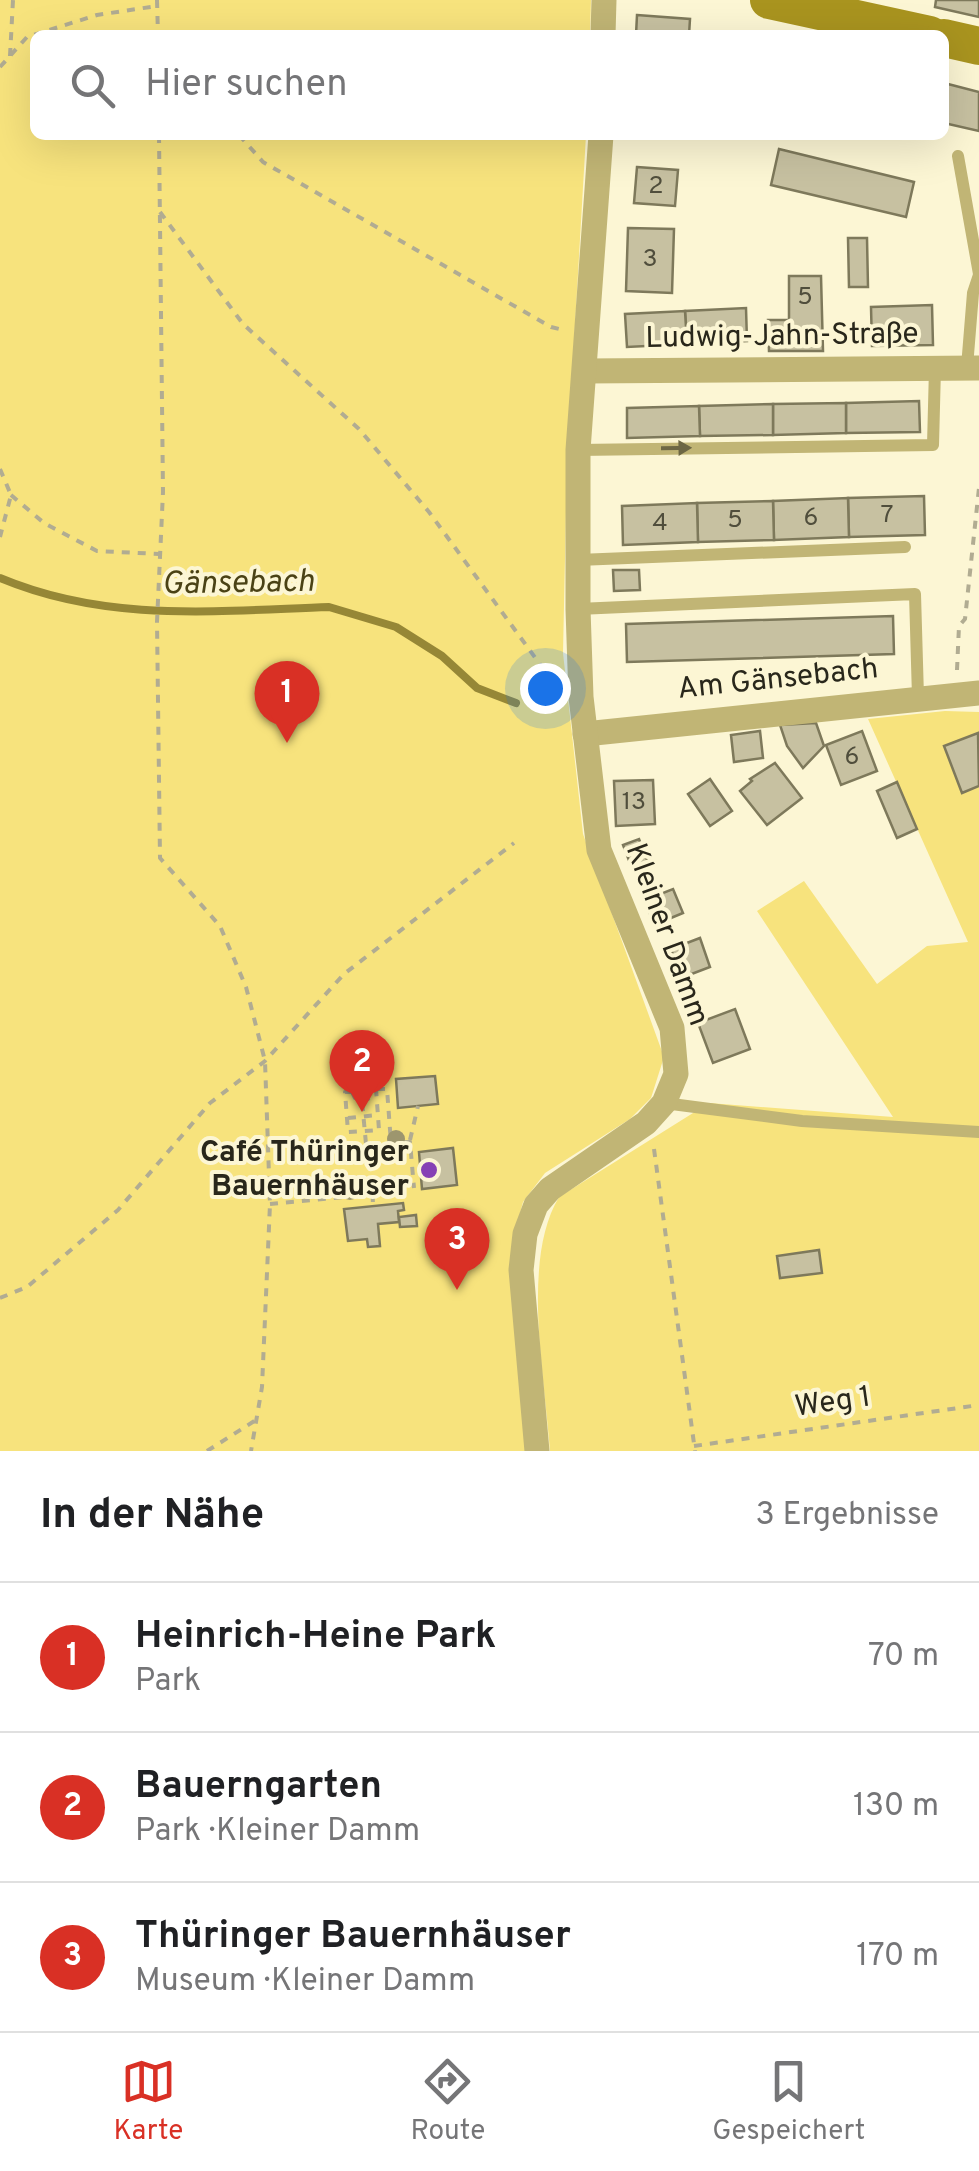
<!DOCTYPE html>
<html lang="de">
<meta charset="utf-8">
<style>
body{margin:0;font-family:Overpass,sans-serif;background:#f6f6f6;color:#202124}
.you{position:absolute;left:545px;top:688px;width:35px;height:35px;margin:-25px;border:8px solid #fff;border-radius:50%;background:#1a73e8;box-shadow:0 0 0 15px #1a73e833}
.badge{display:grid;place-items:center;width:65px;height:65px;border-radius:50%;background:#d93025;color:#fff;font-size:32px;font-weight:700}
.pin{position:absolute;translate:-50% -82px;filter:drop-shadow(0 2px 5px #0008)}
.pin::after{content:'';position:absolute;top:52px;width:35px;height:30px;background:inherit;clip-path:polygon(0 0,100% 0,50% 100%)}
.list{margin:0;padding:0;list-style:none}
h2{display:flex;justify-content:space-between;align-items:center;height:130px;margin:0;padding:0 40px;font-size:42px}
h2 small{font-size:32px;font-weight:400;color:#757577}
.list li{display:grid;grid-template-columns:65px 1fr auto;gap:30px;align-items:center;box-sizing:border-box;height:150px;padding:0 40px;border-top:2px solid #e0e0e0}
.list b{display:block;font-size:38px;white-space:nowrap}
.list p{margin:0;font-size:32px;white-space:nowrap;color:#757577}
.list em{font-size:32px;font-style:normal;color:#757577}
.icon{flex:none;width:55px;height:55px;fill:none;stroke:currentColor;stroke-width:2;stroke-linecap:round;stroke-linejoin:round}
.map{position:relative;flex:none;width:979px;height:1451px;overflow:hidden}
.search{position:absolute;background:#fff;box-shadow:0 10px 40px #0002;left:30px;right:30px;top:30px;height:110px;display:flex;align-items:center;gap:25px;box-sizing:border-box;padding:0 35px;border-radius:15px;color:#757577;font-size:38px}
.sheet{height:580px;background:#fff}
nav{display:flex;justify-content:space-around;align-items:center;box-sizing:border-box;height:140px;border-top:2px solid #e0e0e0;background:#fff;font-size:28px;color:#757577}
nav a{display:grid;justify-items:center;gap:5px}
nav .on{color:#d93025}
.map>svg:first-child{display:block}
.green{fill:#f7e37d}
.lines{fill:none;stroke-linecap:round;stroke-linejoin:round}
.stream{stroke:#968736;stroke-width:8}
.building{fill:#c7c1a1;stroke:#7e795b;stroke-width:2.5}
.path{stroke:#b1ac92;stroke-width:4;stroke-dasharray:8 8;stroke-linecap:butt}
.lane{stroke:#c1b575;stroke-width:12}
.street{stroke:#c1b575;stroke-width:25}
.secondary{stroke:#a9941f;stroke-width:38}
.tree{fill:#9d966e}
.oneway{fill:#6d6744}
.poi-dot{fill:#8641b5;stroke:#fcf6d4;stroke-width:4}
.labels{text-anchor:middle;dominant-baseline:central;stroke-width:8;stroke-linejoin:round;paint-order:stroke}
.number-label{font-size:25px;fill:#504e3c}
.street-label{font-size:30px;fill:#29271b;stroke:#fcf6d4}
.poi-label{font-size:30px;font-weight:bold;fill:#29271b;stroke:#fcf6d4;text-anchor:end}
.water-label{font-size:32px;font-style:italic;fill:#4a4215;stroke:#fcf6d4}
</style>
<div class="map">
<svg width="979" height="1451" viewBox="0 0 979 1451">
<rect width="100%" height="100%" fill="#fcf6d4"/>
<!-- green -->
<g class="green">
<path d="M0,0H591L590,35H35V135H586L567,464L563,653L583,834L664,1057L651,1098L630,1119L545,1173L523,1202L515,1232L531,1451H0Z"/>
<path d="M945,711L979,712V1451H550C545,1378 521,1260 559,1197L709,1103L893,1117L757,911L804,881L877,984L927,946L968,942L868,719Z"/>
</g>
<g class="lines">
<!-- stream -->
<path class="stream" d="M0,578C107,623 216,611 329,607L396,627L442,656L477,688L516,703"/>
</g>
<!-- building -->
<g class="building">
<path d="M936,0H979V17L935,7Z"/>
<path d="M637,15L690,19L689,35H636Z"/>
<path d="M948,84L979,92V131L944,123Z"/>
<path d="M779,149L914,182L906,217L771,185Z"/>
<path d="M637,167L678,170L675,206L634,203Z"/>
<path d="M628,228L674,229L672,293L626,291Z"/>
<path d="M848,238H867L868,287H849Z"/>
<path d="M789,276H821L823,351H769L768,320H789Z"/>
<path d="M932,305L933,345L872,346L871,307Z"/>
<path d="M746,308L747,341L687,344L685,311Z"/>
<path d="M685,311L687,344L627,347L625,314Z"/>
<path d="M919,401L920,432L846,433V403Z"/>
<path d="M846,403V433L773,435V404Z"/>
<path d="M773,404V435L700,436L699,406Z"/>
<path d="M699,406L700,436L627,438V408Z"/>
<path d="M924,496L925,535L849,537L848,498Z"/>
<path d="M848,498L849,537L774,540L773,501Z"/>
<path d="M773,501L774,540L698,542L697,503Z"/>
<path d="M697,503L698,542L623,545L622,506Z"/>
<path d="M613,570H639L640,590L614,591Z"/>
<path d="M893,616L894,654L627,662L626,624Z"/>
<path d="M816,723L824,746L803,768L787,746L780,725Z"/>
<path d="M760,731L763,758L734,762L731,735Z"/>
<path d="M862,731L877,771L841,785L826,745Z"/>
<path d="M978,733L979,786L962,793L944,746Z"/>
<path d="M775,763L802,798L767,825L740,791L752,781L750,779Z"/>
<path d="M710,779L732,811L710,826L688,794Z"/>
<path d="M653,780L655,824L616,826L614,781Z"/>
<path d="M897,782L917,829L897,838L877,791Z"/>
<path d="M639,839L649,865L633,871L623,845Z"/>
<path d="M673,889L683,913L654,925L645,900Z"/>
<path d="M700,938L710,967L681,978L671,949Z"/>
<path d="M735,1009L750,1049L713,1063L698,1023Z"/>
<path d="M435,1076L438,1104L398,1108L396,1079Z"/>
<path d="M453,1148L457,1185L422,1189L419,1152Z"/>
<path d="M403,1203L404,1210L398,1211L399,1222L378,1224L380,1246L368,1247L367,1239L348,1241L344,1209Z"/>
<path d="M416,1215L417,1226L400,1227L399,1217Z"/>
<path d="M819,1250L822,1273L780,1278L777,1256Z"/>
</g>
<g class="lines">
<!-- path -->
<g class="path">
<path d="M157,0L158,35"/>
<path d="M10,56L13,0"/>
<path d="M0,67L27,37L97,15L157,6"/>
<path d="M159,135L163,492L157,622L160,858L220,926L246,987L265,1061L270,1204L262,1387L251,1451"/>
<path d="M239,135L263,162L551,327L563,330"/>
<path d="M160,212L243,324L359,429L429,512L542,667L557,679"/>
<path d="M0,469L11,495L0,537"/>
<path d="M11,495L44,523L97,551L159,554"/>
<path d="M957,670L959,626L965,619L979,488"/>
<path d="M357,1050L360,1081"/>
<path d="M377,1089H387L391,1143"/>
<path d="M352,1092H345L348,1132L379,1130L376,1089"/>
<path d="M362,1101L370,1098L372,1089L368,1082L360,1081L352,1092L355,1098L362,1101L366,1144H371L373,1206"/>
<path d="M348,1118L378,1115"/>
<path d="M410,1140L418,1106"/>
<path d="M371,1144L410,1142L414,1188"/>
<path d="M654,1149L695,1451"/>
<path d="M270,1204L345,1197"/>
<path d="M0,1298L27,1287L118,1210L210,1103L265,1061L344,974L514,843"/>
<path d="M694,1446L979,1405"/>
<path d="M207,1451L256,1420"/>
</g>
<!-- lane -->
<g class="lane">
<path d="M958,156L979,274"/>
<path d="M967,367L973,293L979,275"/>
<path d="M578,450L933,445L935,368"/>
<path d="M578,560L905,547"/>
<path d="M578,609L915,594L918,697"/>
<path d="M664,1103L802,1121L979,1132"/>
</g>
<!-- street -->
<g class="street">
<path d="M603,35L604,0"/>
<path d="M585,371L979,368"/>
<path d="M585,734L979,693"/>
<path d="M537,1451L521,1270L525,1234L536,1205L550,1189L646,1123L664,1103L676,1074L672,1028L599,850L581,697L578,609V450L601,135"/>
</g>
<!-- secondary -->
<g class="secondary">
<path d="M769,0L930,35"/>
<path d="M944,38L979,46"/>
</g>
</g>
<!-- trees -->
<g class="tree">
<circle cx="396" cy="1139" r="9"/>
<circle cx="350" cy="1191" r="9"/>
</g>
<!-- one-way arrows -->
<defs><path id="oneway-solid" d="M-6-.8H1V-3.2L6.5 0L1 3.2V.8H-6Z" transform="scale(2.5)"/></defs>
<use class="oneway" href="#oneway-solid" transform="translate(676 448) rotate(-1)"/>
<!-- markers -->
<circle class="poi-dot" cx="429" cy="1170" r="10"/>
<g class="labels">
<!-- number labels -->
<g class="number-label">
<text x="656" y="187">2</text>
<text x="650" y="260">3</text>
<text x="805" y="298">5</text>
<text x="887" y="516">7</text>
<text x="811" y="519">6</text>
<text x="735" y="521">5</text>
<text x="660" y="524">4</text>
<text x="852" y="758">6</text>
<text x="634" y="803">13</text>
</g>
<!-- street labels -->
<g class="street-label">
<text transform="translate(782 337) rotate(-1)">Ludwig-Jahn-Straße</text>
<text transform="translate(778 680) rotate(-6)">Am Gänsebach</text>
<text transform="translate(666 935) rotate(70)">Kleiner Damm</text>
<text transform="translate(833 1403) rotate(-8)">Weg 1</text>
</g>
<!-- poi labels -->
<g class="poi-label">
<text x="409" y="1153">Café Thüringer<tspan x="409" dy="34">Bauernhäuser</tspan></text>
</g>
<!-- water labels -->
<g class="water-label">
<text transform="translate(238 584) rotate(-1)">Gänsebach</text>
</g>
</g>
</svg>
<div class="you"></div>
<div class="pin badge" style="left:287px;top:743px">1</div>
<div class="pin badge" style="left:362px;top:1112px">2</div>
<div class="pin badge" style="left:457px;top:1290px">3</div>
<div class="search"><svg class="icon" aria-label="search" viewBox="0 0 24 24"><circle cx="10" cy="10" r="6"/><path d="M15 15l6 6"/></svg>Hier suchen</div>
</div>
<section class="sheet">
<h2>In der Nähe<small>3 Ergebnisse</small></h2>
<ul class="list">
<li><span class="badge">1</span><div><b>Heinrich-Heine Park</b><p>Park</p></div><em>70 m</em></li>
<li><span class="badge">2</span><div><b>Bauerngarten</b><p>Park · Kleiner Damm</p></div><em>130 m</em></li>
<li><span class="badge">3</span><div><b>Thüringer Bauernhäuser</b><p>Museum · Kleiner Damm</p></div><em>170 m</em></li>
</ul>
</section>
<nav>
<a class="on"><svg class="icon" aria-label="map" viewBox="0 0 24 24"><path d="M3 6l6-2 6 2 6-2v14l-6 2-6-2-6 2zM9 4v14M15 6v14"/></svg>Karte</a>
<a><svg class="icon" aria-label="directions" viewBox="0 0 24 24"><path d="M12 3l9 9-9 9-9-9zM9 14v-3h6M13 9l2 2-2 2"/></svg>Route</a>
<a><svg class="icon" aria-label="saved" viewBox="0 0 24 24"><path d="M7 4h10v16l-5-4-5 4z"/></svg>Gespeichert</a>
</nav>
